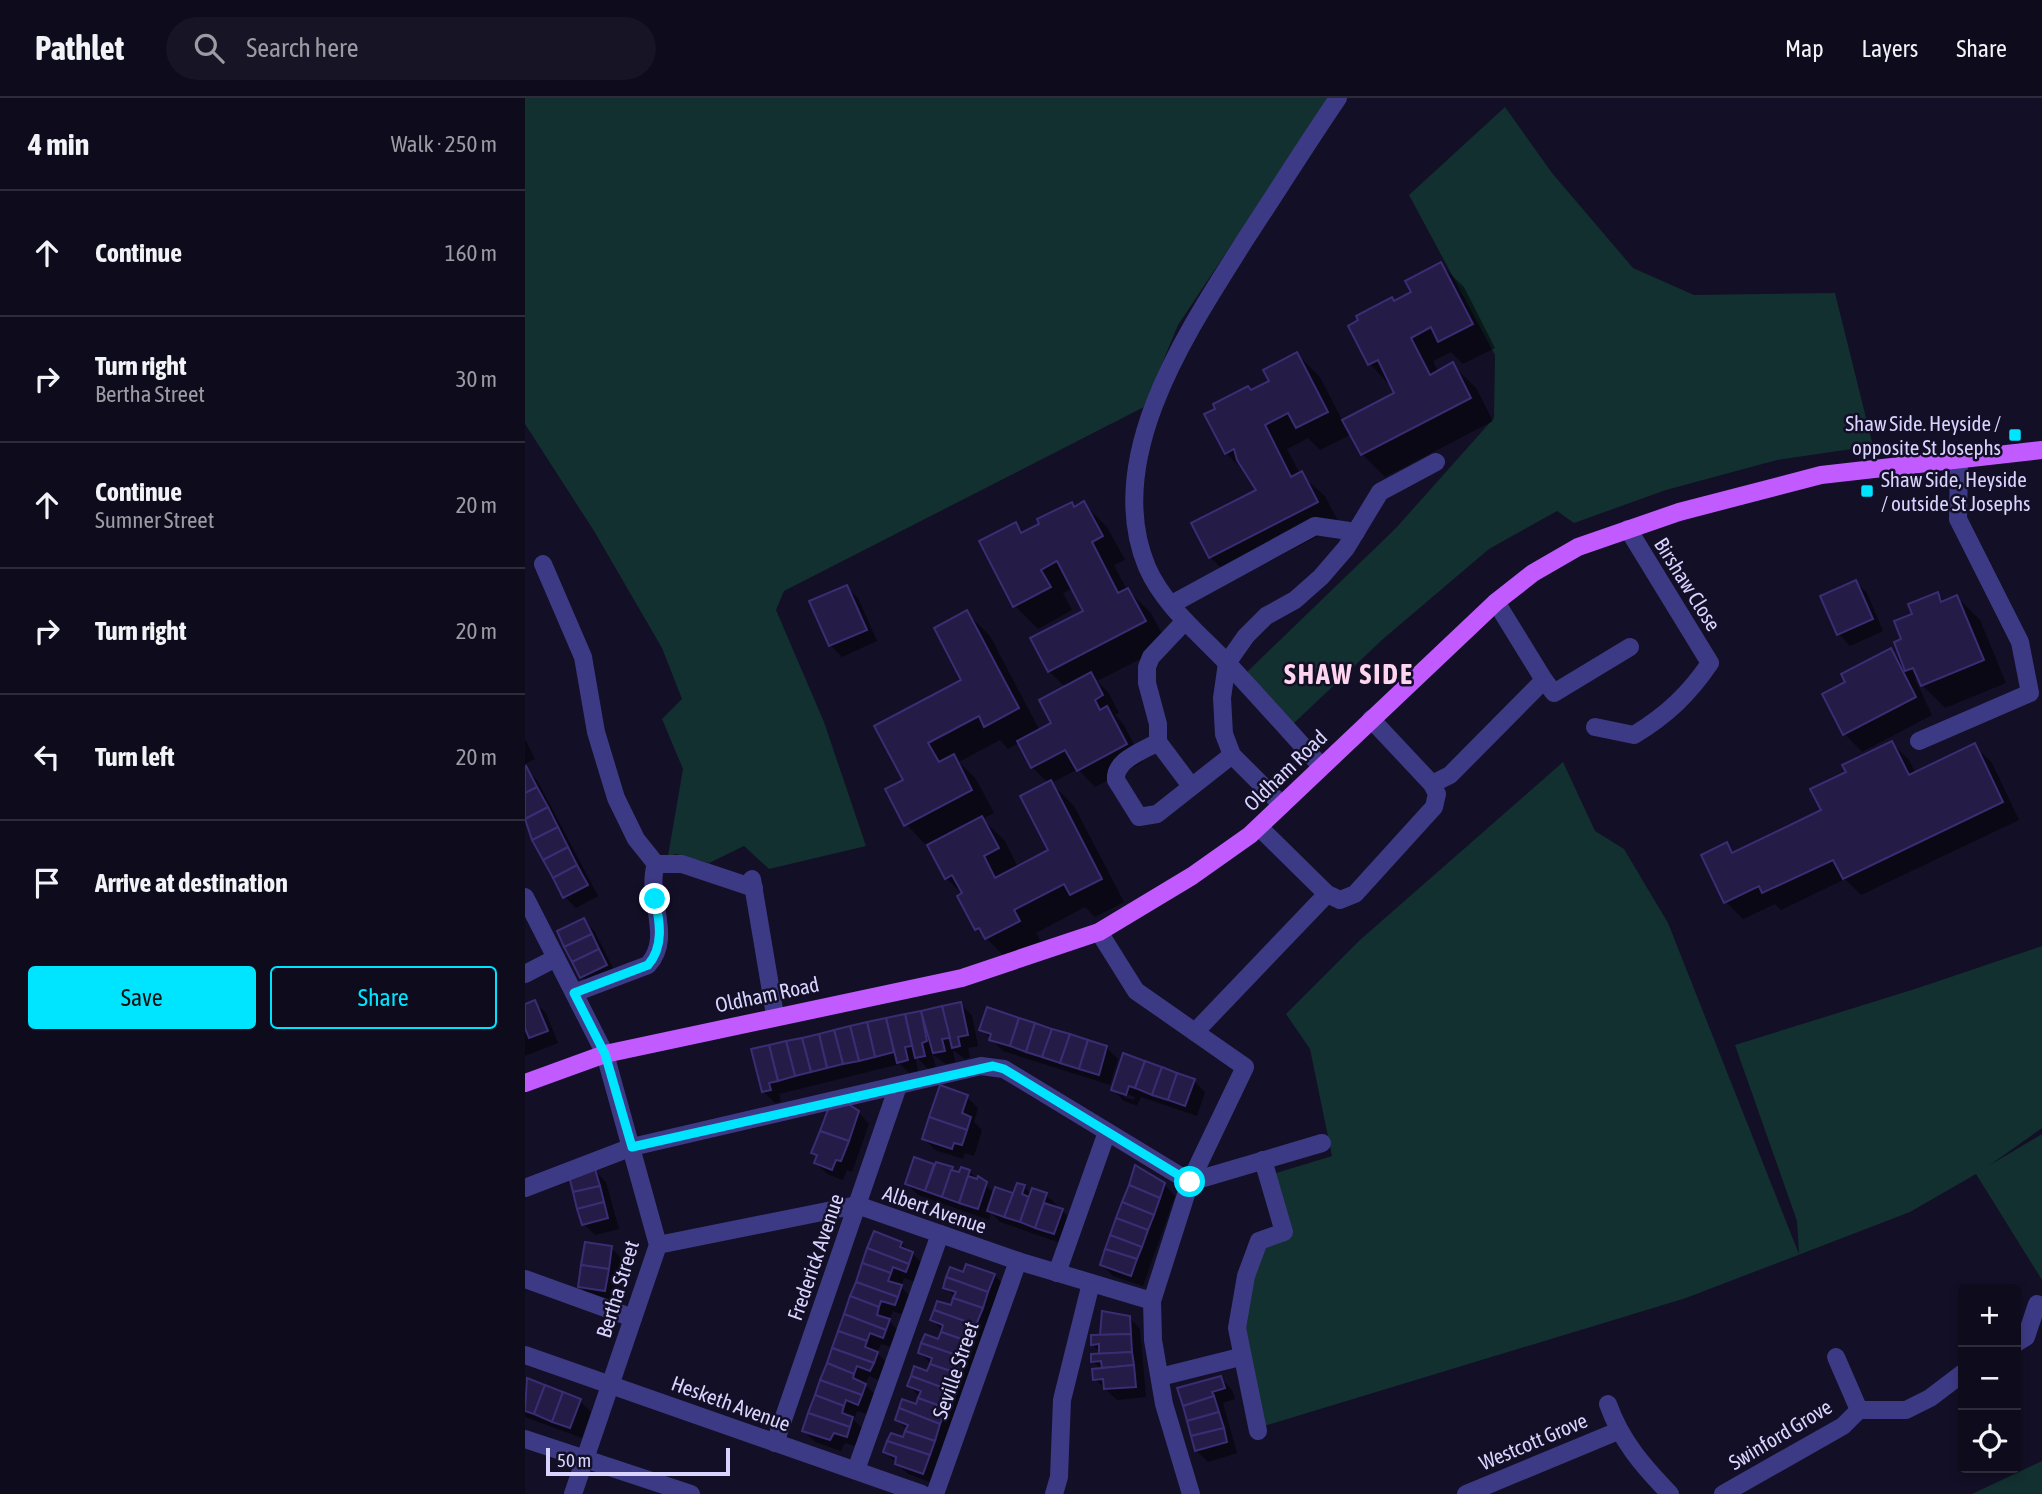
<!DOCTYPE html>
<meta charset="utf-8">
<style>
body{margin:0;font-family:"Asap Condensed",sans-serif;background:#171425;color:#f1f3f6}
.controls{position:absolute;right:21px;bottom:21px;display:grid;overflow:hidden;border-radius:7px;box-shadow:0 4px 10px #0003}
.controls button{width:63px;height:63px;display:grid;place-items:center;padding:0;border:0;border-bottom:2px solid #2e2b3b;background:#0e0b1c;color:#f1f3f6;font:35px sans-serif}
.scale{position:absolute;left:21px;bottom:18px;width:184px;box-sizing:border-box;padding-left:7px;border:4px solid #d9d4ff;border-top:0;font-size:19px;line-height:24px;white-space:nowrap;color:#d9d4ff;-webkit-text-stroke:5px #130f26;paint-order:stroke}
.stop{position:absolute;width:21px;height:21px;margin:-16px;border:5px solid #00e5ff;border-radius:50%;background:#fff}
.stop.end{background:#00e5ff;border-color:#fff;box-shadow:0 2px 7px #0008}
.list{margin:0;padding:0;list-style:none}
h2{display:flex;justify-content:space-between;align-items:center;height:91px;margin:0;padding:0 28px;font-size:30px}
h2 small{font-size:23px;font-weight:400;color:#9b9ba3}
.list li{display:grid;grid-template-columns:46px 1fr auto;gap:21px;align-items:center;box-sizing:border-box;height:126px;padding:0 28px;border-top:2px solid #2e2b3b}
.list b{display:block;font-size:26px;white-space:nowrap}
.list p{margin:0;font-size:23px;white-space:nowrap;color:#9b9ba3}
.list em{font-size:23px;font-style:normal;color:#9b9ba3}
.actions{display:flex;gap:14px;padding:21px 28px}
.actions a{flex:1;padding:16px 0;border:2px solid #00e5ff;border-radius:7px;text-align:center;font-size:24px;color:#00e5ff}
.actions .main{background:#00e5ff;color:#111}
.icon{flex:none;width:38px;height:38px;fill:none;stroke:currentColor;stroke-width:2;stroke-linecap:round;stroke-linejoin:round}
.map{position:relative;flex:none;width:1517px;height:1396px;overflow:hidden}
header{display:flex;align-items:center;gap:42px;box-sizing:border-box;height:98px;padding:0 35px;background:#0e0b1c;border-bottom:2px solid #2e2b3b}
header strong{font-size:33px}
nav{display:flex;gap:38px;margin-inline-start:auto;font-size:24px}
.search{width:490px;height:63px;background:#171425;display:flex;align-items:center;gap:18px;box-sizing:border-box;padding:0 24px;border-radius:38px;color:#9b9ba3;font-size:26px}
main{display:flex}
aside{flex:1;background:#0e0b1c}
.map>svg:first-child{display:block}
.green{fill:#12302f}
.shadow{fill:#0007;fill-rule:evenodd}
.building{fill:#241b47;stroke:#3b2d73;stroke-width:2}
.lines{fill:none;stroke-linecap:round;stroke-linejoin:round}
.minor{stroke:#3d3a85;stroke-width:18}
.major{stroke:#c25bff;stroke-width:18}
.route{stroke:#00e5ff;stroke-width:9}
.poi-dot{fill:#00e5ff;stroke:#130f26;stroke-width:2.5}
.labels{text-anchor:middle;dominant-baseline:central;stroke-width:5;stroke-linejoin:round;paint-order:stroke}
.poi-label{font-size:21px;fill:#d9d4ff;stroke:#130f26;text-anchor:end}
.street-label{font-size:21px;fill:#d9d4ff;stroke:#130f26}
.district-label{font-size:28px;font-weight:bold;letter-spacing:2px;fill:#ffd6f0;stroke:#130f26}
</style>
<header>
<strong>Pathlet</strong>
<div class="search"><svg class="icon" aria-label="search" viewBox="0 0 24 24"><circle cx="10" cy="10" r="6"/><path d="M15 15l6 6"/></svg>Search here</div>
<nav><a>Map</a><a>Layers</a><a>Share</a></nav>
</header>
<main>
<aside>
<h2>4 min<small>Walk · 250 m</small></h2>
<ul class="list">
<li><svg class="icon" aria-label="ahead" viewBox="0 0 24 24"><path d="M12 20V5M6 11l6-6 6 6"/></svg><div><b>Continue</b></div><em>160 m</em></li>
<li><svg class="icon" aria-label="right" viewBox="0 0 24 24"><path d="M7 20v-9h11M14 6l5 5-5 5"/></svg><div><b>Turn right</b><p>Bertha Street</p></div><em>30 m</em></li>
<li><svg class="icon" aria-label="ahead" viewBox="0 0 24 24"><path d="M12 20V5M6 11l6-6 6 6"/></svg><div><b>Continue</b><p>Sumner Street</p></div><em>20 m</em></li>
<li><svg class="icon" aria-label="right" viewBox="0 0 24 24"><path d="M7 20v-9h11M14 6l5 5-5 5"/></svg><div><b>Turn right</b></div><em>20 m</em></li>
<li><svg class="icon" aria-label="left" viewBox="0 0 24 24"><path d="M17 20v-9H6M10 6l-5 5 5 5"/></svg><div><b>Turn left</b></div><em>20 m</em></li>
<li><svg class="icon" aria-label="arrive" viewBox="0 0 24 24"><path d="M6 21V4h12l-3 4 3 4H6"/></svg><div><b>Arrive at destination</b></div></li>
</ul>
<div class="actions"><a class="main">Save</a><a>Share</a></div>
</aside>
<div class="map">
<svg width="1517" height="1396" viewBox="0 0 1517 1396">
<rect width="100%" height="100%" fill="#130f26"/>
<!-- green -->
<g class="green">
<path d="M0,0H804L653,227L619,309L259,493L251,512L299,624L341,748L244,771L219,748L184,765L151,756L143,758L158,671L137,621L157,601L137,550L69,433L0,326Z"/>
<path d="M980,9L1027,75L1108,170L1169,197L1310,195L1348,348L1252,362L1141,392L1049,425L1032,413L964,451L858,541L768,626L722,574L871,430L969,320L970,257L884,97Z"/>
<path d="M1038,664L1070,733L1099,751L1143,825L1274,1156L1272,1123L1210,947L1393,890L1517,848V1030L1465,1067L1517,1036V1182L1451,1076L1385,1114L1161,1200L739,1328L717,1241L726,1182L739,1148L768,1136L748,1076L807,1058L785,951L761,916L835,842Z"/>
<path d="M1517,1363V1396H1447Z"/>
</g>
<!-- shadow -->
<g class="shadow">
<path d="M915,166L939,189L970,250L938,266L926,254L908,263L913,274L928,267L951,290L968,323L860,379L837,356L827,336L795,352L783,340L762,351L775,376L800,398L815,427L708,482L685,459L733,393L724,378L701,355L727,293L746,284L772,256L795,279L818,324L872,295L845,266L870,205L888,195Z"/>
<path d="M546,406L551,410L559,406L582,429L600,462L589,467L602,492L626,515L643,547L572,583L583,594L594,615L590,617L599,627L618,664L570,689L553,671L526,685L549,708L599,804L570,819L560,809L511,835L517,846L484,863L452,831L438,797L421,780L404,750L381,726L380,683L438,583L442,515L465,538L515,633L528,626L541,590L524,573L560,514L548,490L538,495L547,512L513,531L490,508V426L500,435ZM475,642L483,651L494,645L507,669L524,686L525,753L493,770L480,743L457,721L469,715L451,681L434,664Z"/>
<path d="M1331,484L1342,495L1358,533L1325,548L1314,536L1297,499Z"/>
<path d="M321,489L333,500L352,543L317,559L305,547Z"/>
<path d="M1413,496L1420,504L1432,499L1455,522L1481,585L1420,610L1389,579L1407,617L1337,654L1320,636L1299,597L1322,585L1365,552L1379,566V542L1389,517Z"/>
<path d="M0,641L10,661L0,666Z"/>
<path d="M1367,645L1384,662L1391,676L1450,648L1467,665L1494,722L1336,797L1320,781L1256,812L1250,806L1218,821L1201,804L1202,746L1210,755L1298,713L1323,675Z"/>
<path d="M0,671L12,682L73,798L51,810L40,799L0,723Z"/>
<path d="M59,822L70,834L92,878L68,890L57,879Z"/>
<path d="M9,904L21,915L33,945L0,958V908Z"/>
<path d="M435,906L447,917L453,948L443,950L445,959L440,961L428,952L430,964L421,966L407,956L411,969L403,971L390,957L393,973L384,975L375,966L254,996L256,1004L250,1005L239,994L229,953Z"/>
<path d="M463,911L582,950L593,961L585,987L478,953L456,931Z"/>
<path d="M599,957L669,983L680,994L672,1018L616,999L612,1008L599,1003L588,992ZM599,995L610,999L609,1002L599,999Z"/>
<path d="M442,999L453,1010L449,1024L457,1032L449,1058L440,1055L438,1061L410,1052L399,1041Z"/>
<path d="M333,1014L344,1026L327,1074L322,1072L318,1082L302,1076L291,1065L293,1059L289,1054Z"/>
<path d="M390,1061L435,1076L444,1074L470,1095L471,1091L489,1097L499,1089L507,1097L508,1092L521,1097L549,1124L541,1147L475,1124L466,1115L464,1122L393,1097L382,1086Z"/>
<path d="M70,1073L81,1084L94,1131L70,1137L59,1126Z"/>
<path d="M639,1086L650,1098L618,1188L588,1178L577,1167Z"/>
<path d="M376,1145L399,1167L393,1185L379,1180L376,1189L387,1200L381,1218L368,1213L364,1223L375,1234L369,1250L356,1246L352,1255L363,1266L357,1283L344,1278L340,1287L352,1298L345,1317L332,1313L329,1322L339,1332L333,1349L320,1345L316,1353L290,1344L279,1333Z"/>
<path d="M86,1150L97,1161L91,1204L66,1200L55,1189Z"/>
<path d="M439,1176L469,1177L480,1188L410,1386L383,1376L360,1354L379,1341L383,1332L372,1322L393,1308L395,1299L384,1288L403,1275L407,1267L395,1255L414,1243L418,1233L407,1222L427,1210L431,1200L420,1189Z"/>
<path d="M604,1219L615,1231L621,1299L592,1302L570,1281L576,1271L568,1263L576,1255L567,1246Z"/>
<path d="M696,1280L707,1292L710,1301L698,1305L712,1355L683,1364L671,1352L654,1291Z"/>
<path d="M0,1282L55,1303L66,1314L57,1340L0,1319Z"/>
</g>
<!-- building -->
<g class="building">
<path d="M916,164L948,226L913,244L906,229L886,240L905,277L928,264L946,300L836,357L817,322L869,295L853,262L843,267L823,228L833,222L831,218L867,199L869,203L886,194L880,183Z"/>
<path d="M772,254L803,314L771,330L763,315L740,327L766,379L777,373L793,404L684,460L666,425L731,392L712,362L709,351L700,356L679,316L690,311L688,306L723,288L726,292L744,283L738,272Z"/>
<path d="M559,403L578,438L567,444L593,495L603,490L621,523L523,574L505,540L558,513L532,463L516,472L526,489L488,509L454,443L491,424L496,435L514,426L512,421L547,404L549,409Z"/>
<path d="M1331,482L1348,521L1312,537L1295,498Z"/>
<path d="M322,487L342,532L304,548L284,503Z"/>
<path d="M1413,494L1416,504L1432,497L1459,562L1396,588L1388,570L1380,573L1369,544L1376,541L1369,523L1387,516L1383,506Z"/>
<path d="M442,512L494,610L459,629L454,618L403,645L414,664L429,656L447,692L379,728L360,691L378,682L349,628L436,582L409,530Z"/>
<path d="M1366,550L1391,599L1318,637L1297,596L1320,584L1316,576Z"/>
<path d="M566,574L578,597L570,602L575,612L582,608L602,646L552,673L540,652L506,670L492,643L526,625L514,602Z"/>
<path d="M1367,643L1384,677L1450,645L1478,704L1318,781L1308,762L1237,795L1234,788L1199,805L1176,757L1202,744L1207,755L1296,712L1285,691L1321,674L1317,667Z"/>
<path d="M1,668L12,689L0,695V669Z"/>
<path d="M526,682L577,781L545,797L539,786L489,812L495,823L460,841L454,830L450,832L432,798L437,795L427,777L420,781L402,747L457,718L474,750L459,758L470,780L523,752L495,698Z"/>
<path d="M12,689L23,709L0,721V695Z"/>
<path d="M23,709L33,729L7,742L0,721Z"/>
<path d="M33,729L43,749L18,762L7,742Z"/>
<path d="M43,749L52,767L28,780L18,762Z"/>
<path d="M52,767L63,787L38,800L28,780Z"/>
<path d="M59,820L67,836L39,849L32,833Z"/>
<path d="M67,836L74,851L47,864L39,849Z"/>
<path d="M74,851L82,867L55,880L47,864Z"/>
<path d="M10,902L23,933L4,940L0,930V906Z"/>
<path d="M436,904L443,937L433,939L435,948L427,950L417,908Z"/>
<path d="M417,908L425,940L417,941L420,953L408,955L396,913Z"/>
<path d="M462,909L494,920L485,948L464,942L466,936L454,932Z"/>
<path d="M396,913L402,943L397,945L400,958L390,960L380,916Z"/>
<path d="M380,916L387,948L380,949L383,962L372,965L361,920Z"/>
<path d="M361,920L369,954L350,959L342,924Z"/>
<path d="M494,920L510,925L501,954L485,948Z"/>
<path d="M342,924L350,959L334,963L325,928Z"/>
<path d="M510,925L527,931L517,959L501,954Z"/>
<path d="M325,928L334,963L318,966L309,932Z"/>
<path d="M527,931L545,936L535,965L517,959Z"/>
<path d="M309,932L318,966L302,970L294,936Z"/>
<path d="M294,936L302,970L286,974L277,940Z"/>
<path d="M545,936L563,942L554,971L535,965Z"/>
<path d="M277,940L286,974L270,978L261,943Z"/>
<path d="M563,942L582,948L574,977L554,971Z"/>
<path d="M261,943L270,978L253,983L244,947Z"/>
<path d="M244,947L253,983L244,985L246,992L237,994L226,951Z"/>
<path d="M598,955L620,963L610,990L604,988L601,997L586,992Z"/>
<path d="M620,963L637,969L627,997L610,990Z"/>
<path d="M637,969L652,975L643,1002L627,997Z"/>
<path d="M652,975L670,981L660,1008L643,1002Z"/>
<path d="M415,987L443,997L437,1015L446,1019L442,1032L404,1019Z"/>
<path d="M323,1006L334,1013L324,1043L295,1033L304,1009Z"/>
<path d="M404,1019L442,1032L437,1047L429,1045L427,1051L397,1041Z"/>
<path d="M295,1033L324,1043L316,1063L311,1062L307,1072L289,1065L292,1057L286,1055Z"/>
<path d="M389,1059L409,1066L400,1093L380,1086Z"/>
<path d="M411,1064L428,1069L417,1099L400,1093Z"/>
<path d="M610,1067L640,1085L635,1100L604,1087Z"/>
<path d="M436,1069L445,1072L434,1105L417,1099L426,1072L434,1074Z"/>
<path d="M70,1071L75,1088L48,1094L44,1078Z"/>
<path d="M443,1078L452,1081L453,1078L462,1084L453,1111L434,1105Z"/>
<path d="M492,1085L500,1087L497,1096L504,1099L495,1124L479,1119Z"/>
<path d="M604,1087L635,1100L629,1117L597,1104Z"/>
<path d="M75,1088L79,1104L52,1111L48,1094Z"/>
<path d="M470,1089L488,1095L479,1119L462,1113Z"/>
<path d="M507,1090L522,1095L510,1130L495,1124Z"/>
<path d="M79,1104L83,1120L57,1127L52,1111Z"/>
<path d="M597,1104L629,1117L623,1132L591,1120Z"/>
<path d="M519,1105L538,1111L529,1136L510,1130Z"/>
<path d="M591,1120L623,1132L617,1149L585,1137Z"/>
<path d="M349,1133L377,1144L375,1149L388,1154L384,1166L342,1150Z"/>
<path d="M585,1137L617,1149L612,1161L580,1151Z"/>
<path d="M60,1144L87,1148L84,1171L56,1167Z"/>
<path d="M342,1150L384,1166L381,1174L368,1169L366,1175L337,1165Z"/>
<path d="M580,1151L612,1161L606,1178L575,1167Z"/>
<path d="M337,1165L366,1175L363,1183L377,1187L373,1199L331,1184Z"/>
<path d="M441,1166L470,1176L463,1194L421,1179L425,1169L438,1174Z"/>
<path d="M56,1167L84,1171L80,1193L53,1189Z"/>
<path d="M421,1179L463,1194L458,1210L428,1200L431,1194L418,1190Z"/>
<path d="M331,1184L373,1199L370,1207L356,1203L354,1209L325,1198Z"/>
<path d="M325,1198L354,1209L352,1217L365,1221L361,1232L319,1216Z"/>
<path d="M428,1200L458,1210L451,1227L409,1212L412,1203L426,1207Z"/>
<path d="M409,1212L451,1227L445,1244L416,1234L418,1227L405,1222Z"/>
<path d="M577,1213L605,1218L606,1236L575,1237Z"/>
<path d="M319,1216L361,1232L358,1240L345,1235L342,1243L313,1233Z"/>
<path d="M313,1233L342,1243L340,1249L353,1254L349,1265L307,1250Z"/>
<path d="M416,1234L445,1244L440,1260L396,1245L400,1236L413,1241Z"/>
<path d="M606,1236L607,1254L574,1256V1246L566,1247V1237Z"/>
<path d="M396,1245L440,1260L434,1276L405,1266L407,1260L393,1255Z"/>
<path d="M307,1250L349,1265L345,1273L332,1268L329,1276L302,1265Z"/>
<path d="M607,1254L609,1267L577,1270L576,1263L566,1264V1256Z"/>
<path d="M302,1265L329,1276L328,1280L341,1286L337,1297L295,1282Z"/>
<path d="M405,1266L434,1276L427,1293L386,1278L389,1268L402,1273Z"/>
<path d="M609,1267L611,1289L579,1291L578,1281L568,1282L567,1271Z"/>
<path d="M386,1278L427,1293L421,1310L393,1300L396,1293L382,1288Z"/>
<path d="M696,1278L700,1290L687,1294L689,1298L658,1308L652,1290Z"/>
<path d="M2,1280L20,1287L9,1316L0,1313Z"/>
<path d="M295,1282L337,1297L333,1307L321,1302L319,1308L290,1297Z"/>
<path d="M20,1287L38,1294L27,1324L9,1316Z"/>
<path d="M38,1294L56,1301L45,1330L27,1324Z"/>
<path d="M290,1297L319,1308L317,1315L328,1319L325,1329L283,1315Z"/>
<path d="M689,1298L694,1314L662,1323L658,1308Z"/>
<path d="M393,1300L421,1310L415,1326L374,1310L377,1301L391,1306Z"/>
<path d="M374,1310L415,1326L410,1343L380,1333L383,1327L370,1322Z"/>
<path d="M694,1314L699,1330L666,1338L662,1323Z"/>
<path d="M283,1315L325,1329L322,1339L309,1335L305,1342L277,1333Z"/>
<path d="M699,1330L702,1344L670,1353L666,1338Z"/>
<path d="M380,1333L410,1343L405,1357L362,1343L366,1335L378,1339Z"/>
<path d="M362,1343L405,1357L398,1376L370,1366L371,1359L358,1354Z"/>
</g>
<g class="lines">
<!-- minor -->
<g class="minor">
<path d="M18,466L58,559L71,634L91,700L111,741L131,766"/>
<path d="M647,506L790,428L831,434"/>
<path d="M660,523L626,559L622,569V585L633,626V644L666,688"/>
<path d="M1019,582L1029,595L1105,549"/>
<path d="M1070,629L1109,637C1142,617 1164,596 1185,565L1103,431"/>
<path d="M1394,643L1505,595L1495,544L1433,421L1434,364"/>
<path d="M633,644C618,653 589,662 591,682L614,719L632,716L707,657"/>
<path d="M796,668C765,634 735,600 703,566C675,536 639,508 622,469C576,359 664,231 720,142C751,95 781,47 813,0"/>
<path d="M907,686L925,677L1019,582L971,504"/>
<path d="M757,707L707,657L699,636L697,600L702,565L721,538L741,518L770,502L796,479L821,450L855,394L911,364"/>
<path d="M734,729L802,796L815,802L830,796L909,709L912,696L907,686L846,621"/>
<path d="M131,766H157L229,790"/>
<path d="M227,781L250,917"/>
<path d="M0,799L80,956L133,1147L48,1396"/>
<path d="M574,834L611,893L720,969L665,1084L627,1203L628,1242L639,1306L666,1396"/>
<path d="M0,876L31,860"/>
<path d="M49,895L123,867C149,839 120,800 131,766"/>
<path d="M670,934L802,796"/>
<path d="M0,1090L107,1049L456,968L479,971L665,1084L797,1045"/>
<path d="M133,1147L332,1107L493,1163L627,1203"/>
<path d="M532,1175L582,1034"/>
<path d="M0,1181L108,1220"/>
<path d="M1491,1245L1501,1239L1512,1206"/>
<path d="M0,1257L397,1396"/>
<path d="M1311,1259L1334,1312"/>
<path d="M635,1279L715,1259"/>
<path d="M1083,1306C1096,1343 1118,1368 1145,1396"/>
<path d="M733,1333L712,1230L721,1178L734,1143L759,1134L738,1062"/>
<path d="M0,1341L166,1396"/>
<path d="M250,1345L373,988"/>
<path d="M331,1372L415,1136"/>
<path d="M410,1396L493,1163"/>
<path d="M529,1396L534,1379L537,1302L566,1185"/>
<path d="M941,1396L1093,1333"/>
<path d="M1198,1396L1318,1328L1334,1312H1381L1405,1300L1438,1275"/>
</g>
<!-- major -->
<path class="major" d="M0,985L80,956L437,880L574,834L667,778L725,737L971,504L1008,475L1053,449L1154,414L1296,377L1517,352"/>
</g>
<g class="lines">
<!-- route -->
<path class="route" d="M130,801C135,824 139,849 123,867L49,895L80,956L107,1049L468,968L479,971L665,1084"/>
</g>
<!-- markers -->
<g class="poi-dot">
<rect x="1483" y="330" width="14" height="14" rx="3.5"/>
<rect x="1335" y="386" width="14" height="14" rx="3.5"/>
</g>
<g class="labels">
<!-- poi labels -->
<g class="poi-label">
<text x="1476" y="325">Shaw Side. Heyside /<tspan x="1476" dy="24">opposite St Josephs</tspan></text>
<text x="1356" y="381" text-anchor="start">Shaw Side, Heyside<tspan x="1356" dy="24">/ outside St Josephs</tspan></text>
</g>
<!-- street labels -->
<g class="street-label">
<text transform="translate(1163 486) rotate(58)">Birshaw Close</text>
<text transform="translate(760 672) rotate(-44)">Oldham Road</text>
<text transform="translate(242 896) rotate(-12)">Oldham Road</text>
<text transform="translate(410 1111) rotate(19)">Albert Avenue</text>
<text transform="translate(290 1159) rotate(-71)">Frederick Avenue</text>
<text transform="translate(92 1191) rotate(-73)">Bertha Street</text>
<text transform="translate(430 1272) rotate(-71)">Seville Street</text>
<text transform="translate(206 1305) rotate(20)">Hesketh Avenue</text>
<text transform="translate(1255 1336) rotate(-31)">Swinford Grove</text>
<text transform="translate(1008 1343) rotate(-23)">Westcott Grove</text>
</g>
<!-- district labels -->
<g class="district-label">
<text x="824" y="576">SHAW SIDE</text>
</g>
</g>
</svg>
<div class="controls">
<button>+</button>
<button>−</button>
<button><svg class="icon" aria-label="locate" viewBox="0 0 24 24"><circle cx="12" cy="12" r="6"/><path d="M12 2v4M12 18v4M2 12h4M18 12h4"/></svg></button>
</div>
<div class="scale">50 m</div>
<div class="stop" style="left:665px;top:1084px"></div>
<div class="stop end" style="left:130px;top:801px"></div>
</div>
</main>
